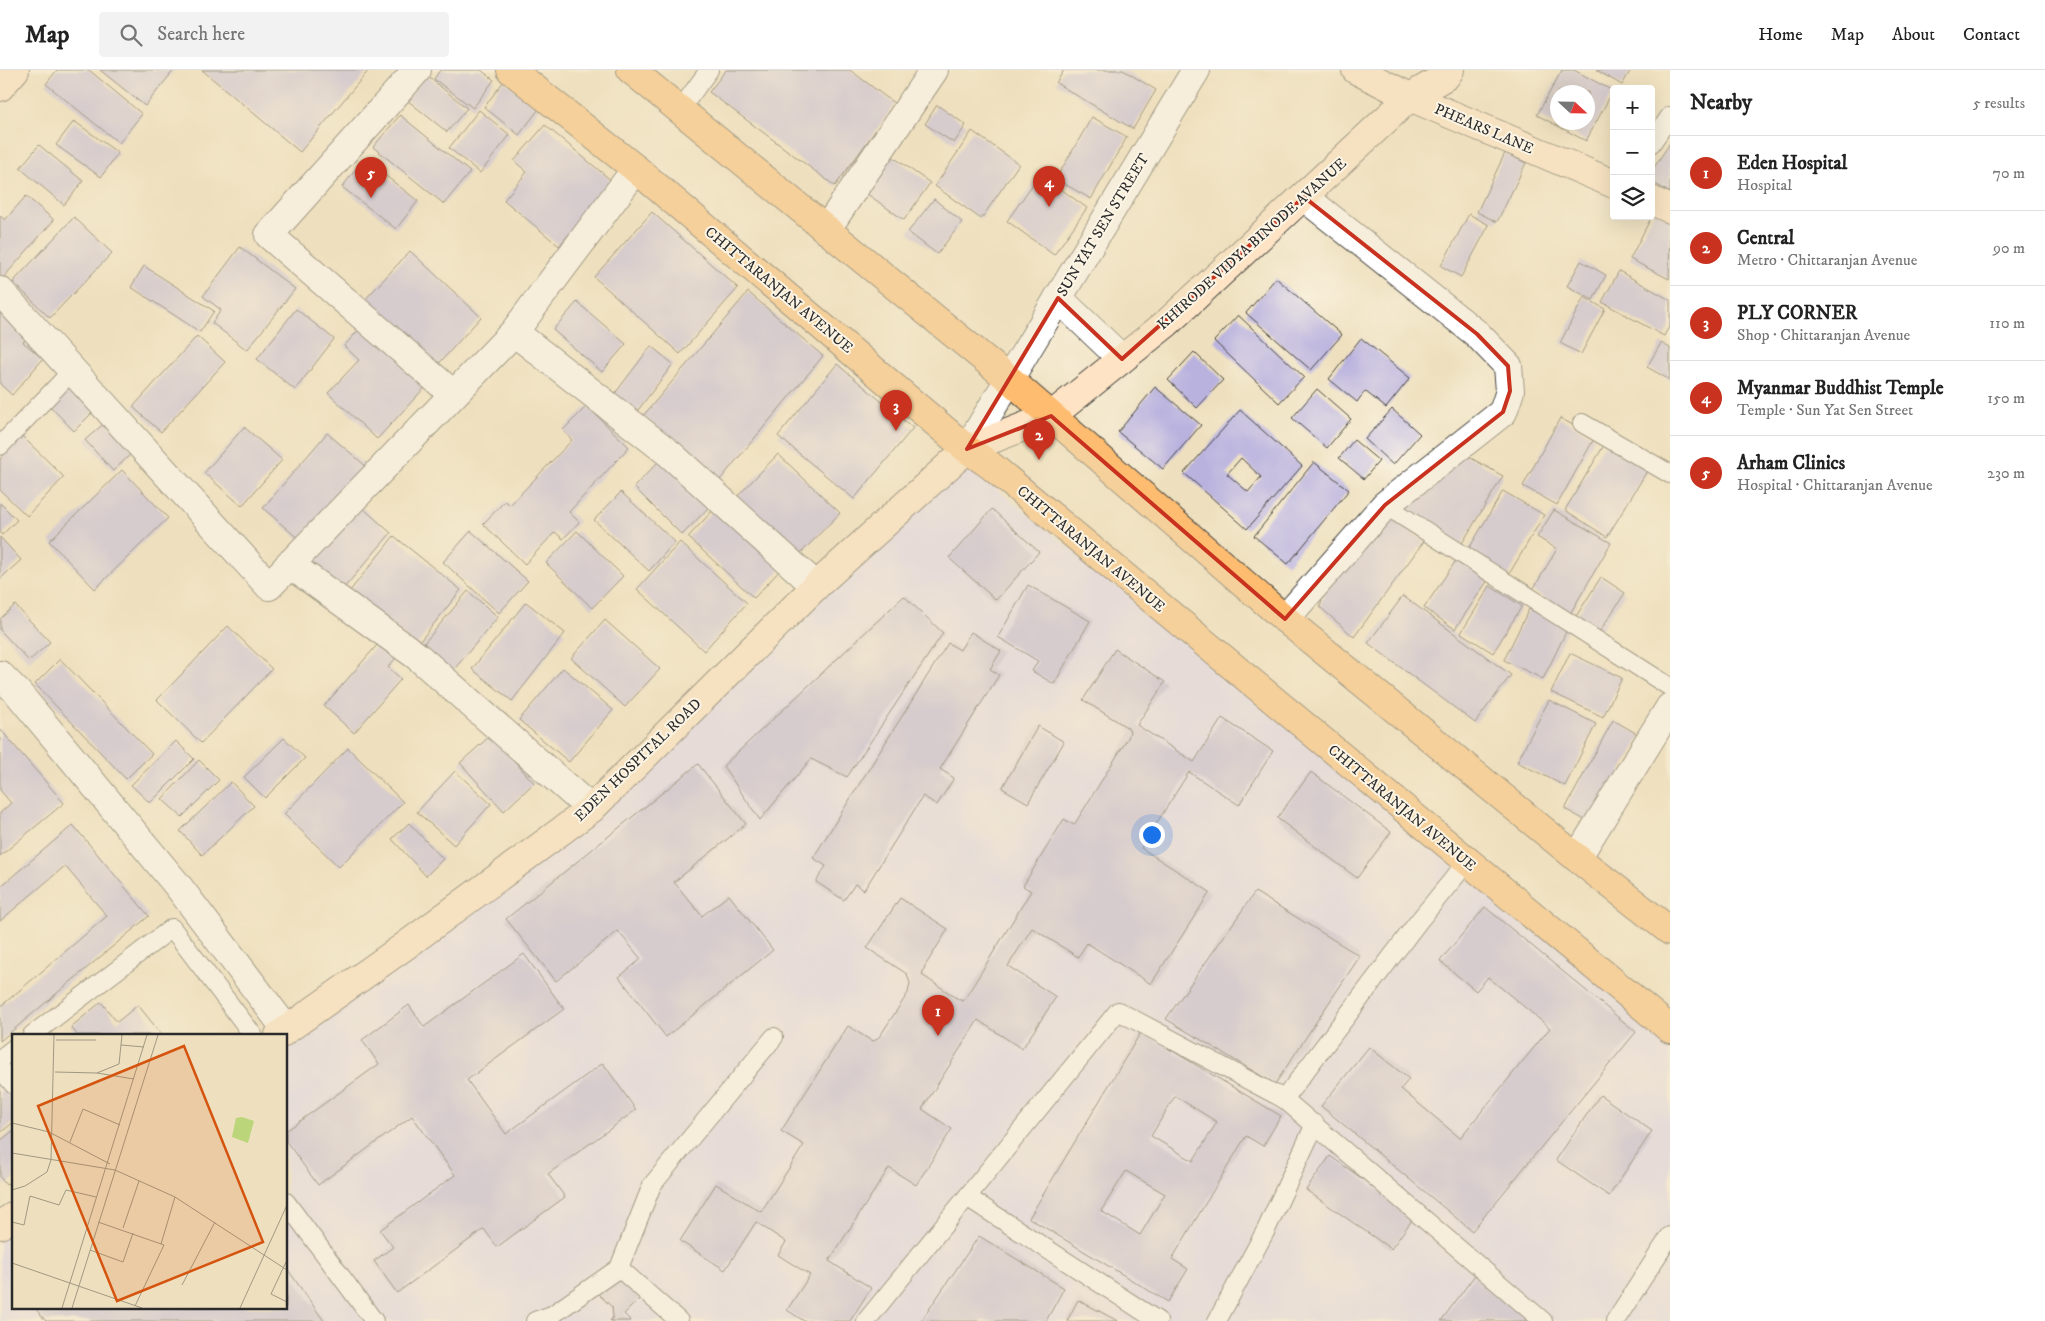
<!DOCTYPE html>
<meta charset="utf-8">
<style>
body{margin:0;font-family:"IM FELL DW Pica",serif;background:#f2f2f2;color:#222}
.controls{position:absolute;right:15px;top:15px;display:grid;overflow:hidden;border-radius:5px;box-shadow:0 5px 20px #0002}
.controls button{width:45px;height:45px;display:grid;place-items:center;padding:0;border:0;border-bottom:1px solid #e0e0e0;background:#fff;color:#222;font:25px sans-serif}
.compass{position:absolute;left:1550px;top:15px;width:45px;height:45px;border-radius:50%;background:#fff;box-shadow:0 5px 20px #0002;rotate:112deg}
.you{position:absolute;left:1151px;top:764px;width:18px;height:18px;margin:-12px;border:4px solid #fff;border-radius:50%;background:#1a73e8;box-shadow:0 0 0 8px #1a73e833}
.badge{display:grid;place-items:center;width:32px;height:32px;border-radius:50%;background:#c8321e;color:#fff;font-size:16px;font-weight:700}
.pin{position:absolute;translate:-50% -41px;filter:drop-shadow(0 1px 2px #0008)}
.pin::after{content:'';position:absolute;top:26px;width:18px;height:15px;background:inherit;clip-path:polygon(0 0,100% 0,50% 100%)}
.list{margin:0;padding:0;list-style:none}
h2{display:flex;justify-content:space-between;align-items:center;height:65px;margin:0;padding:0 20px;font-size:21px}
h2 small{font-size:16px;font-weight:400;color:#767676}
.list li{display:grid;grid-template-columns:32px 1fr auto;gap:15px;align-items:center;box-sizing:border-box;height:75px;padding:0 20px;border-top:1px solid #e0e0e0}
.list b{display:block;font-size:19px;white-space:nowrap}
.list p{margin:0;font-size:16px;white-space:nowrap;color:#767676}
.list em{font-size:16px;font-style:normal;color:#767676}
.icon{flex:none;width:28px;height:28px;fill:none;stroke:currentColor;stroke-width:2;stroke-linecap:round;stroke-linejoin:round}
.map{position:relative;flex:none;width:1670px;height:1251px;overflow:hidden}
header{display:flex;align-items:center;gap:30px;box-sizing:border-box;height:70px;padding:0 25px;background:#fff;border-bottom:1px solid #e0e0e0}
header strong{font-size:24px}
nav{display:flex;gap:28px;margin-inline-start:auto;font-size:18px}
.search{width:350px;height:45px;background:#f2f2f2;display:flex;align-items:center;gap:12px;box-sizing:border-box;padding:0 18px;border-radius:5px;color:#767676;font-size:19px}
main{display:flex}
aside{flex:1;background:#fff}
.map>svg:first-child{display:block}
.built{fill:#dbd6f7}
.building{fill:#b9b2df;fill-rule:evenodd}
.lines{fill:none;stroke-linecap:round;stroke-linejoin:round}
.lane-casing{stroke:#484641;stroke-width:20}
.street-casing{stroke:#484641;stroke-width:30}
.secondary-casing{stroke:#484641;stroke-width:30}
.primary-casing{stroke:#484641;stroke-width:30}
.lane{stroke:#fff;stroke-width:18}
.street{stroke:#fff;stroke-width:28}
.secondary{stroke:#fee4c5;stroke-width:28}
.primary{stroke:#fdbc6f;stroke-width:28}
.marked{fill:none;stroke:#c8321e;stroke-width:4;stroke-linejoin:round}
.labels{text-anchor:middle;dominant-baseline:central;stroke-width:4;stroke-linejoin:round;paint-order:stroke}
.street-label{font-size:15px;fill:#2b2b2b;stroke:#fcf5e5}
.inset-road{fill:none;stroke:#a09883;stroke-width:1}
.view{fill:#d5540f;fill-opacity:0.15;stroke:#d5540f;stroke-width:2.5}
.inset-edge{fill:none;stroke:#2b2b2b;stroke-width:2.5}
</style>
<header>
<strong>Map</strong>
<div class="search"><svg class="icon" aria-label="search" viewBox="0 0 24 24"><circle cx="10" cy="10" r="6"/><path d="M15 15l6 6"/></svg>Search here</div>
<nav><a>Home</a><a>Map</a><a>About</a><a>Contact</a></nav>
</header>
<main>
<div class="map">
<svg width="1670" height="1251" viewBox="0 0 1670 1251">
<rect width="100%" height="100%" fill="#fcf5e5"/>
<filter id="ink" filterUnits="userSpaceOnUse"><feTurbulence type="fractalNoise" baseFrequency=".02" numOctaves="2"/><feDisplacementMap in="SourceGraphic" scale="10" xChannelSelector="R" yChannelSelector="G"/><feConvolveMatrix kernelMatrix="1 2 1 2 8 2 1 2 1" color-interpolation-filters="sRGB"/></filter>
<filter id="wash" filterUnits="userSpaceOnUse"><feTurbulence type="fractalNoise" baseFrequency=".0096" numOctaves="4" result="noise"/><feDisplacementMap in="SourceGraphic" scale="20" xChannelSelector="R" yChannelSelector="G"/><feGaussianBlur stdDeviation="1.12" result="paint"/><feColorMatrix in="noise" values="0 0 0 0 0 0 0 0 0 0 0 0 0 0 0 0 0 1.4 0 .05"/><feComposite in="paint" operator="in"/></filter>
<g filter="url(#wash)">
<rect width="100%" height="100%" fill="#eee0be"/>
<!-- built -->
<path class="built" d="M960,389L1670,963V1251H0V1164L14,1154V1237H286V965L628,716Z"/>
<g id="blocks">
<!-- building -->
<g class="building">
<path d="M57,0H89L142,44L119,73L46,14Z"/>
<path d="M100,0H174L145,36Z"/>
<path d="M202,0H369L300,82Z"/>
<path d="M440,0H481L494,10L473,38L434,9Z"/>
<path d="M726,0H850L895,34L835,116L709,22Z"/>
<path d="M1064,0H1123L1156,20L1133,59L1056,13Z"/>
<path d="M1562,0H1574L1613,21L1586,71L1537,45ZM1558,22H1588V52H1558Z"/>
<path d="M1596,0H1631L1622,15Z"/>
<path d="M426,5L467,38L447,62L407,30Z"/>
<path d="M504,11L539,39L519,65L484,37Z"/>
<path d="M937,35L966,55L954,73L925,54Z"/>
<path d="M479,40L510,65L480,103L449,78Z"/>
<path d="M400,45L470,102L444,134L373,77Z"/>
<path d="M1092,47L1127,67L1091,129L1056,109Z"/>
<path d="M74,51L118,83L101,107L56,75Z"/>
<path d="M545,55L613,112L559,176L504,130L527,102L514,91Z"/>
<path d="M972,61L1019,94L981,149L935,116Z"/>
<path d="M1670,73V123L1651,111V102Z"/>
<path d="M39,75L83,111L64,135L20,98Z"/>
<path d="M882,79L930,113L904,150L856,116Z"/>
<path d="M1505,83L1526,93L1497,152L1477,142Z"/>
<path d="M364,89L418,131L396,159L342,117Z"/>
<path d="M1040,104L1087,138L1054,185L1007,151Z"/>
<path d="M26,126L54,150L2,209L0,207V146L5,150Z"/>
<path d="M934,129L962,152L937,184L908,162Z"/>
<path d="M1655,140L1670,148L1669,209L1630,189Z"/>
<path d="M652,142L738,218L680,284L594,207Z"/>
<path d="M1469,144L1489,155L1461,207L1441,196Z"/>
<path d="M74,147L112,183L50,248L13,212Z"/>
<path d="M240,177L295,219L247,280L212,253L221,240L203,226Z"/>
<path d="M410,181L481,247L433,300L361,234Z"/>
<path d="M1581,191L1606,205L1593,230L1567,216Z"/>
<path d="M144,196L214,241L200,262L131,217Z"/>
<path d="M1619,201L1670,230V255L1664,266L1602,232Z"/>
<path d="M1276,208L1342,265L1311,300L1246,243Z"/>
<path d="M748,222L823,286L719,411L643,346Z"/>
<path d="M1584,227L1605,239L1581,284L1560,273Z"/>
<path d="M577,232L626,274L602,302L553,260Z"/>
<path d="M0,235L32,262L23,272L43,289L12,325L0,314Z"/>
<path d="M296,239L334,269L295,320L257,289Z"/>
<path d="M1238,245L1304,307L1279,333L1214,271Z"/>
<path d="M365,253L429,313L377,369L328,323L359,290L344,276Z"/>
<path d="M197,266L225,292L161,362L133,337Z"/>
<path d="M1361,268L1410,308L1386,338L1365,321L1357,332L1329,309Z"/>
<path d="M1661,273L1670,278V310L1647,297Z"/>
<path d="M651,276L673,294L632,348L610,330Z"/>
<path d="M1194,282L1223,310L1197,338L1168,310Z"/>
<path d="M837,294L913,358L854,429L778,366Z"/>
<path d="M71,314L95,340L74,361L49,335Z"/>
<path d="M1155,317L1201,355L1163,399L1118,362Z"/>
<path d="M1317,319L1351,349L1327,378L1292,348Z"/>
<path d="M587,336L629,377L569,442L579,452L563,469L555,462L525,494L483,454L505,431L510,435L572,370L563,360Z"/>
<path d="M1392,339L1420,364L1393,395L1365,369Z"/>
<path d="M1240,340L1302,396L1247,459L1184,403ZM1241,388L1261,407L1248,422L1227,404Z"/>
<path d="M1560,348L1595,367L1557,435L1523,416Z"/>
<path d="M107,351L134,381L113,401L85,370Z"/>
<path d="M244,357L282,390L242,436L204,403Z"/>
<path d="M327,363L367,397L302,472L263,438Z"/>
<path d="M22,366L64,407L27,446L0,420V389Z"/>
<path d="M1354,370L1379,391L1364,409L1339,388Z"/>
<path d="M1606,372L1649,398L1607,467L1565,440Z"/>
<path d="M1462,383L1503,406L1461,475L1396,436Z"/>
<path d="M778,384L840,443L794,490L733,431Z"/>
<path d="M663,387L712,434L682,465L634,417Z"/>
<path d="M1314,392L1349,420L1288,494L1254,466Z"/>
<path d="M122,400L168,448L95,519L49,471Z"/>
<path d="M1503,421L1544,445L1508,506L1467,482Z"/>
<path d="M621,422L675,472L649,501L594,450Z"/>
<path d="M355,431L391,463L343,519L306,488Z"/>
<path d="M0,433L17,450L2,465L0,462Z"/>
<path d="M717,436L783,497L754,528L688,467Z"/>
<path d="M992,439L1039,482L996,530L949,488Z"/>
<path d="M1554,440L1611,473L1570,544L1532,521L1557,479L1537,467Z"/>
<path d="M1386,443L1424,471L1354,567L1320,537L1327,515Z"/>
<path d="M471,461L528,511L499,543L443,492Z"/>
<path d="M577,461L623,506L592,538L546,493Z"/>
<path d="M394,466L461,520L416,576L349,522Z"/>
<path d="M0,467L21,490L0,509Z"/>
<path d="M680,472L747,533L704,581L637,519Z"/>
<path d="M1457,489L1488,510L1455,559L1424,538Z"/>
<path d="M1601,507L1625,523L1598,564L1575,548Z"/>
<path d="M1028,515L1090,551L1054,614L1032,601L1038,591L998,567Z"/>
<path d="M1490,516L1522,536L1493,583L1461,563Z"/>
<path d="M468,521L498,547L450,604L420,578Z"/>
<path d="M904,526L943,563L847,707L811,689L760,750L723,696Z"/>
<path d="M1403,526L1511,605L1475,653L1368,573Z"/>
<path d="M526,532L565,563L512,631L472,599Z"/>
<path d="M15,535L50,572L29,591L0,560V549Z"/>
<path d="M1529,539L1568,558L1543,609L1504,590Z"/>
<path d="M605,550L660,599L625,637L571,588Z"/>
<path d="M228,556L272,599L201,673L157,630Z"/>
<path d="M971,562L1001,581L990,599L999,605L940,699L954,708L937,735L923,726L864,820L855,814L844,830L816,812L826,796L813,788L948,573L960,580Z"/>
<path d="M384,567L401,582L388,597L401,609L354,663L324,636Z"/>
<path d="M1115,579L1165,612L1137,655L1194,692L1222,648L1273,681L1239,735L1189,702L1141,778L1210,822L1151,914L1087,873L1078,887L1032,858L1008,896L1056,927L1022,979L978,950L922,1039L952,1059L916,1115L889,1098L829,1191L871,1218L850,1251H804L787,1240L810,1205L778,1185L786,1172L756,1152L725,1200L680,1171L716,1114L761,1142L804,1075L781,1061L848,956L870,970L874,971L880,966L908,923L910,913L907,904L867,878L900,828L948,859L925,896L922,905L958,929L963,931L966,927L1031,821L1023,816L1064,749L1074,755L1128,668L1130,662L1128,658L1083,630Z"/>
<path d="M1570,583L1622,608L1603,647L1551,622Z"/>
<path d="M60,589L152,684L126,709L35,614Z"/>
<path d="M563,598L613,640L569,692L519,650Z"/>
<path d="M1549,630L1596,654L1565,716L1517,692Z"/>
<path d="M1613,650L1641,666L1592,754L1565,739Z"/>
<path d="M1038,656L1064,672L1028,733L1002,718Z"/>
<path d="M0,659L64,733L0,786V743L11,733L0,720Z"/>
<path d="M491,665L534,713L504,741L460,693Z"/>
<path d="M284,668L305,688L265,728L244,707Z"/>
<path d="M176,671L194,689L150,733L131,715Z"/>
<path d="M348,678L403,732L339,797L284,744Z"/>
<path d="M199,690L219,710L182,747L162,729Z"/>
<path d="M698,694L746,754L674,812L702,846L729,825L773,880L666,967L619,907L641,889L618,861L556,911L506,849Z"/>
<path d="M455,701L491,734L454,775L417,742Z"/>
<path d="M1311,702L1391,762L1357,808L1277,748Z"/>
<path d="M231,712L254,736L202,785L180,761Z"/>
<path d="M409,753L443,789L426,806L392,769Z"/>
<path d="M73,755L149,846L0,971V937L107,846L65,796L0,851V817Z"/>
<path d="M1255,822L1360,886L1275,1014L1166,949Z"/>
<path d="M1485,837L1636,962L1472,1161L1321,1036L1369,977L1409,1009L1401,1019L1460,1068L1550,958L1488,907L1476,921L1440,891Z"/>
<path d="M524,884L564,939L467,1010L506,1064L603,993L636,1040L548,1104L565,1127L497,1177L484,1159L397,1223L374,1191L393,1177L380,1160L455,1105L412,1046L318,1115L286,1071V1061L379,994L362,970L409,935L424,957Z"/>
<path d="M101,932L117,952L138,935L162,965H77L71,957Z"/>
<path d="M1141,962L1281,1046L1263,1076L1246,1066L1172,1189L1188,1199L1168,1232L1029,1148ZM1175,1026L1217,1052L1193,1091L1151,1066ZM1126,1101L1165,1124L1140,1165L1101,1141Z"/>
<path d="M0,1010L14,1020V1052L0,1063Z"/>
<path d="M1600,1025L1652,1061L1609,1126L1556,1090Z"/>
<path d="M14,1060V1109L6,1115L0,1107V1071Z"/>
<path d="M1330,1086L1415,1146L1391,1179L1306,1120Z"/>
<path d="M979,1166L1064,1218L1046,1251H921Z"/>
<path d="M286,1197L324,1251H46L34,1237H286Z"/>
<path d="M618,1199L644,1224L624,1244L631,1251H610L613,1247L612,1237L596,1222Z"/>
<path d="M1475,1205L1535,1251H1441Z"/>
<path d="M1078,1230L1118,1251H1067Z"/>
</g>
</g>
</g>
<g filter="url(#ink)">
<use href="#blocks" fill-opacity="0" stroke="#484641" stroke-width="1"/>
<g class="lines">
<!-- lane casing -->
<g class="lane-casing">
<g id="lane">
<path d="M680,40L709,0"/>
<path d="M1651,74L1670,46"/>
<path d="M1582,353L1670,404"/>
<path d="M0,376L72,301"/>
<path d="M1385,435L1670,617"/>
<path d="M32,965L172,858L253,965"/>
<path d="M0,989L14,978"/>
<path d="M0,999L14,1015"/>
<path d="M1284,1029L1418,852L1467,792"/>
<path d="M967,1127L1158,1251"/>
<path d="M286,1132L374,1251"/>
<path d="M619,1198L679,1251"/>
<path d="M535,1251L552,1245L619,1198L652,1115L774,967"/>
<path d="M866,1251L1118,941L1284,1029L1543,1251"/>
<path d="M1217,1251L1266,1160L1315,1054"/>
<path d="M1615,1251L1670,1166"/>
</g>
</g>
<!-- street casing -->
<g class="street-casing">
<g id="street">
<path d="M417,0L269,165L453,324"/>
<path d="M826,160L934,0"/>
<path d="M0,221L269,516L514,262L636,99"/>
<path d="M1058,228L1122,289"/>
<path d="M514,262L670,384L816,516"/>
<path d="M967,379L1196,0"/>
<path d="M289,494L417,586L591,739"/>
<path d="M1285,549L1385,435L1503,342L1510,321L1508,296L1477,264L1304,127"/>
<path d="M0,605L18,623L178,816L286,959"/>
<path d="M1577,788L1670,637"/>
</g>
</g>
<!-- secondary casing -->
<g class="secondary-casing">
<g id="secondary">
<path d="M1356,0L1410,27L1614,114"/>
<path d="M0,17L15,0"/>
<path d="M1651,130L1670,139"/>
<path d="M279,965L405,876L591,739L816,516L967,379L1051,346L1167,253L1410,27L1446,6L1450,0"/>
<path d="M0,1155L14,1146"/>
</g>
</g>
<!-- primary casing -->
<g class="primary-casing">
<g id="primary">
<path d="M511,0L636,99L967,379L990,395L1670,959"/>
<path d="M631,0L1009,309L1285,549L1577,788L1670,861"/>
</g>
</g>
<!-- lane -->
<use href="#lane" class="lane"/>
<!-- street -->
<use href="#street" class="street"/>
<!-- secondary -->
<use href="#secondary" class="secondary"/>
<!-- primary -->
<use href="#primary" class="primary"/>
</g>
</g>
<!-- marked area -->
<path d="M0 0H1670V1251H0ZM1304,127L1477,264L1508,296L1510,321L1503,342L1385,435L1285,549L1051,346L967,379L1058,228L1122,289Z" fill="#eee0be" fill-opacity=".55" fill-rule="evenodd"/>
<path class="marked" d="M1304,127L1477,264L1508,296L1510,321L1503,342L1385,435L1285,549L1051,346L967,379L1058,228L1122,289Z"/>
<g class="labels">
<!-- street labels -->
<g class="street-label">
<text transform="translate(1484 59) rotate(23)">PHEARS LANE</text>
<text transform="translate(1103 155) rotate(-59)">SUN YAT SEN STREET</text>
<text transform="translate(1252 174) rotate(-42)">KHIRODE VIDYA BINODE AVANUE</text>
<text transform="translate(779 220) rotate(40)">CHITTARANJAN AVENUE</text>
<text transform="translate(1091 479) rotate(40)">CHITTARANJAN AVENUE</text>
<text transform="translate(638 690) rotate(-44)">EDEN HOSPITAL ROAD</text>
<text transform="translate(1402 738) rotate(40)">CHITTARANJAN AVENUE</text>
</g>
</g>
<!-- overview -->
<g transform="translate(12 964)">
<rect width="275" height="275" fill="#eee0be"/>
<path d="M230,83L242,87L236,109L220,103L224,84Z" fill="#bbd57a"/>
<path class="inset-road" d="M44,6H84M109,11L132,13M43,38L85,39L107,30L110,1M85,39L122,45M0,89L37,98L98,130M58,108L71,75L108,91M0,119L103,136L163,163L275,236M0,156L13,152L35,138L39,126L42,1M0,188L12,191L18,162L47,171L54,156L84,163M86,188L152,211L123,272M111,194L127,147M149,210L163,163M78,216L111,228L121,199M275,226L259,260L275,268M0,229L130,274M170,251L203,188M50,274L135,1M60,274L146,1M228,274L275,171"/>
<path class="view" d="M172,12L251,208L105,267L26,72Z"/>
<rect width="275" height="275" class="inset-edge"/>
</g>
</svg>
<div class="controls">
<button>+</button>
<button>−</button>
<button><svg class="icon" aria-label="layers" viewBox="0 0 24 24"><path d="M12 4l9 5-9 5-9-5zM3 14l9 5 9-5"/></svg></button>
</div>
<svg class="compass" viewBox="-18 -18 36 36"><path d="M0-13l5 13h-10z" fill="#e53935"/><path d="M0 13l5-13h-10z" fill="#767676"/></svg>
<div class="you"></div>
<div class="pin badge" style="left:938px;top:966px">1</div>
<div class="pin badge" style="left:1039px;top:390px">2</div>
<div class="pin badge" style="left:896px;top:361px">3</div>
<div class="pin badge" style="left:1049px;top:137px">4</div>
<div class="pin badge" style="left:371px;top:128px">5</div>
</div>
<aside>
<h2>Nearby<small>5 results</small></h2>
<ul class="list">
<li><span class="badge">1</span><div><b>Eden Hospital</b><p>Hospital</p></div><em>70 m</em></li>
<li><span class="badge">2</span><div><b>Central</b><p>Metro · Chittaranjan Avenue</p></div><em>90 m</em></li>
<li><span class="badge">3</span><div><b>PLY CORNER</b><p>Shop · Chittaranjan Avenue</p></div><em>110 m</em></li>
<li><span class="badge">4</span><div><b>Myanmar Buddhist Temple</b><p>Temple · Sun Yat Sen Street</p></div><em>150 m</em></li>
<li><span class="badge">5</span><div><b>Arham Clinics</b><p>Hospital · Chittaranjan Avenue</p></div><em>230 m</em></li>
</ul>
</aside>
</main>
